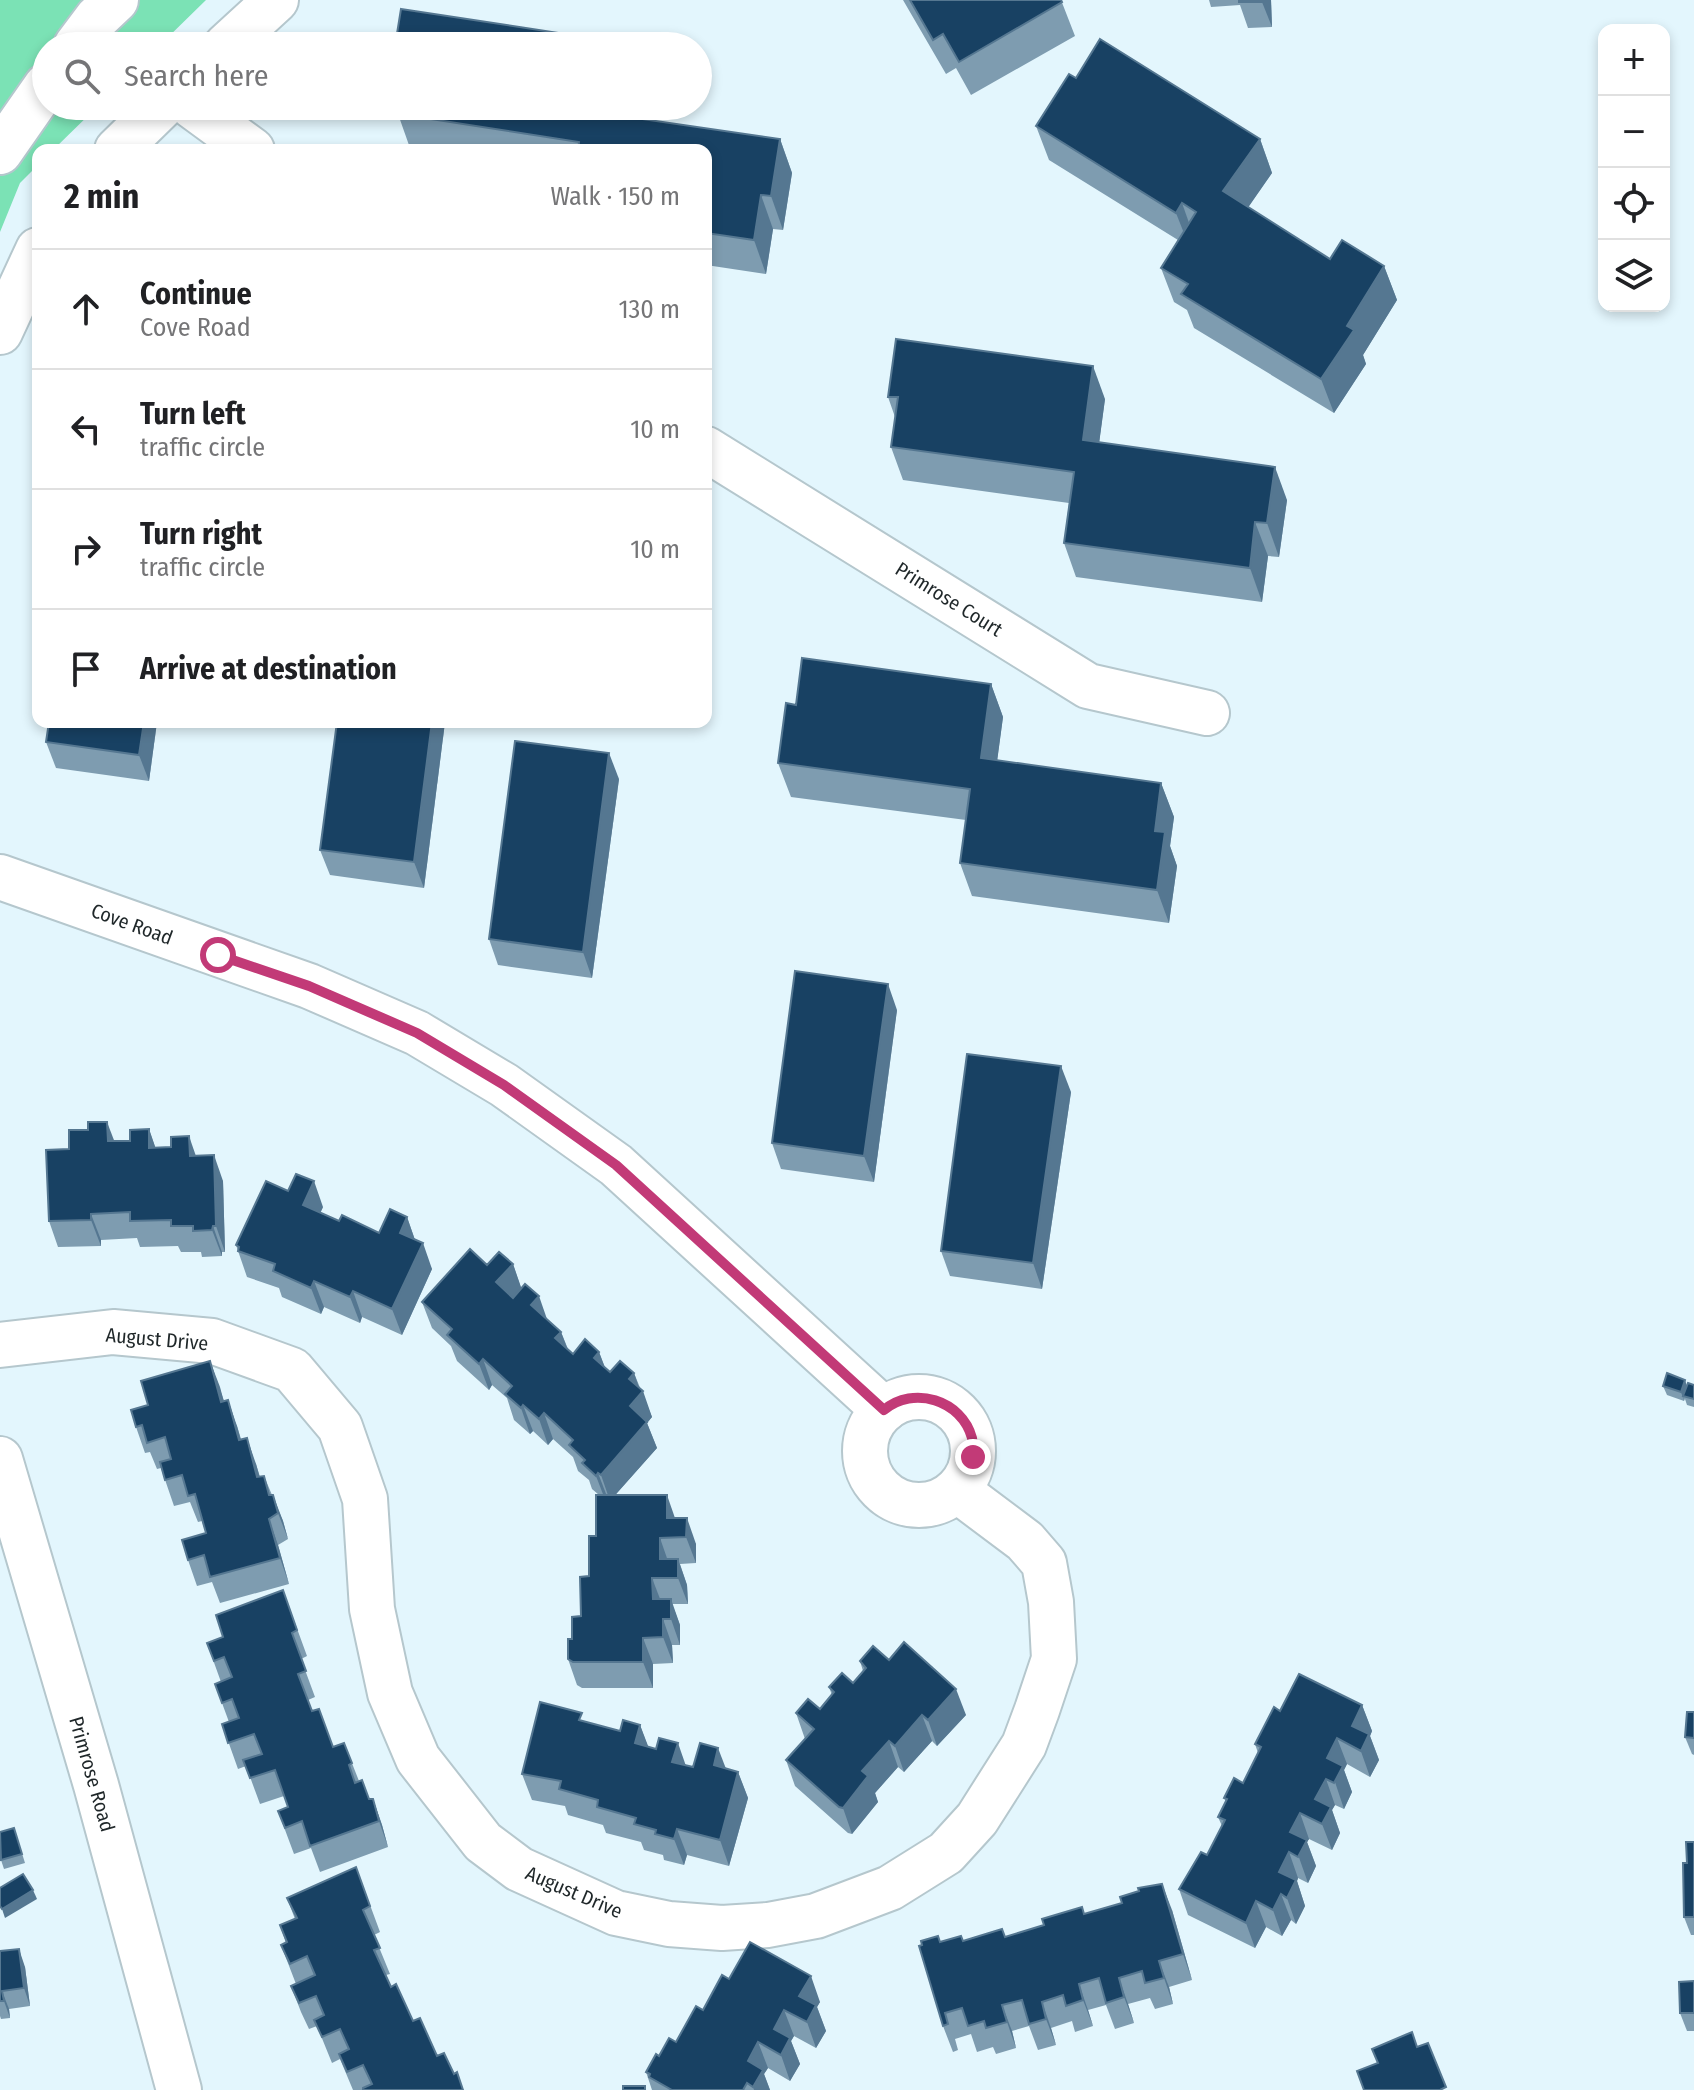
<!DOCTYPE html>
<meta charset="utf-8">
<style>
body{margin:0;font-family:"Fira Sans Condensed",sans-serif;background:#f2f2f2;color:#202124}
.controls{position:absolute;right:24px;top:24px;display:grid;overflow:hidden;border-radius:16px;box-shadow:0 4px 12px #0003}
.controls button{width:72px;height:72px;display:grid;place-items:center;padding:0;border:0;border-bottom:2px solid #e0e0e0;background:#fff;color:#202124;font:40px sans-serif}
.stop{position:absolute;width:24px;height:24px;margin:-18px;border:6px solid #c23a77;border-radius:50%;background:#fff}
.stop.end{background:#c23a77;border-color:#fff;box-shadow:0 2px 8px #0008}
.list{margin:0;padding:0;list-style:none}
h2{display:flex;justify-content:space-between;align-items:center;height:104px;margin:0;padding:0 32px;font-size:34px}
h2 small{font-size:26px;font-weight:400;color:#757577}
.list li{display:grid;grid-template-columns:52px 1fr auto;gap:24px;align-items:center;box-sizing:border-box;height:120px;padding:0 32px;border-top:2px solid #e0e0e0}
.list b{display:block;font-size:30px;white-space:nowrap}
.list p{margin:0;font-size:26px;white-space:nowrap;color:#757577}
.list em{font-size:26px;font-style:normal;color:#757577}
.icon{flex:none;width:44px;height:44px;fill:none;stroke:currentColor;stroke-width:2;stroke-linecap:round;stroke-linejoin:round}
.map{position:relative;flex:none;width:1694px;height:2090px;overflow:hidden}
.search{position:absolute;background:#fff;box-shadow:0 4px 12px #0003;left:32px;top:32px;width:680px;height:88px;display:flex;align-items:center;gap:20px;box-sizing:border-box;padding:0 28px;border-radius:44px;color:#757577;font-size:30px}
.panel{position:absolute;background:#fff;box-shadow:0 4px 12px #0003;left:32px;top:144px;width:680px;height:584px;border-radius:16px}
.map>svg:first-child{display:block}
.green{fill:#7be2b5}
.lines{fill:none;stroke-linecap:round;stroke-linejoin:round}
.minor-casing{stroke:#b5c7cd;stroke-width:48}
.minor{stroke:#fff;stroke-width:44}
.wall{fill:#7e9cb0}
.shaded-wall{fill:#557791}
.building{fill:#184163;stroke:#557791;stroke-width:2}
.route{stroke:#c23a77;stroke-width:10}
.labels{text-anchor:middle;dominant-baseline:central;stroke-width:8;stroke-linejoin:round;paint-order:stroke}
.street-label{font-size:20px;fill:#1f2729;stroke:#fff}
</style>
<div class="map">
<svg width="1694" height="2090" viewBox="0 0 1694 2090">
<rect width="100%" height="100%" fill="#e3f6fd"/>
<!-- green -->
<path class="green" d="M0,0H206L159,46H46V106H98L53,150H38V165L20,183L0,232Z"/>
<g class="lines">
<!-- minor casing -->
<g class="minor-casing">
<g id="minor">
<path d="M76,46L97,18L116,0"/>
<path d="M226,46L276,0"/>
<path d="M192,106L252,150"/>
<path d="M117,150L162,106"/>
<path d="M0,152L46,86"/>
<path d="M0,332L38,250"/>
<path d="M706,449L1088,686L1207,713"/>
<path d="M0,877L309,986L417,1033L504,1085L616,1165L884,1410"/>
<path d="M0,1345L113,1332L212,1341L292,1370L340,1427L365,1499L372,1609L390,1693L418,1759L483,1842L519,1869L616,1913L669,1924L722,1928L768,1925L816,1916L890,1888L946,1853L977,1819L1024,1745L1037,1710L1054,1659L1051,1602L1044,1563L1025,1541L957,1490"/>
<circle cx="919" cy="1451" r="54"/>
<path d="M0,1459L96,1785L179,2090"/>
</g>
</g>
<!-- minor -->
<use href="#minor" class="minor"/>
</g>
<!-- wall -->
<g class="wall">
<path d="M903,0H1061L1075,36L971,95L956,68L946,74Z"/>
<path d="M1209,0H1271L1272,27L1248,28L1240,5L1211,7Z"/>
<path d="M1076,78L1260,139L1272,173L1248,207L1330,259L1384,266L1397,300L1363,355L1366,364L1334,413L1194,328L1187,310L1174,302L1161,268L1178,240L1049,160L1036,126Z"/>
<path d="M605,106L604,113L780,139L792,173L783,230L773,229L766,274L706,265V150H424L410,148L398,114Z"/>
<path d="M888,397L1105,399L1099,443L1287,500L1279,557L1268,556L1262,602L1076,577L1064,543L1069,503L903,480L891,447L895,417Z"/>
<path d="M991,684L1003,717L997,761L1161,783L1174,817L1170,846L1177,866L1169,923L972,896L960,863L966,820L791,797L778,763L796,705Z"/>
<path d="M49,722H157L149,781L56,768L46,742Z"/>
<path d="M445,722L424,888L330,875L320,850Z"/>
<path d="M619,779L592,978L498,965L489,939Z"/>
<path d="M897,1010L874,1182L781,1169L772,1143Z"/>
<path d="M1071,1092L1042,1289L950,1276L941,1251Z"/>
<path d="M149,1129L155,1147L196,1156L223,1181L225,1252H222V1256L202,1257L201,1252H181L178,1246L140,1247L137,1238L101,1240V1246L58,1247L49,1221L69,1149L114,1141H130Z"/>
<path d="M323,1207L320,1213L339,1221L379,1233L407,1217L415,1240L432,1269L402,1335L362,1317L360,1323L324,1307L321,1314L282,1297L279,1288L247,1277L236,1245Z"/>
<path d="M513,1264L521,1288L547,1319L561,1332L568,1349L573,1354L599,1352L605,1368L610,1372L634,1373L652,1417L647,1423L657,1448L615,1495L675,1518L696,1544V1563L680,1564L687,1585L688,1604H672L680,1625V1645H672L673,1663L653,1664V1688H582L577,1685L568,1659L572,1639L581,1616L589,1576L596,1536L599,1495L592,1489L589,1480L578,1471L573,1457L553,1439L548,1445L533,1431L530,1434L514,1420L507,1398L492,1385L489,1390L457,1361L451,1346L432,1328L422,1302L487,1265Z"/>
<path d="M210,1361L224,1401L237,1426L241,1439L256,1464L260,1477L264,1476L283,1521L288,1539L278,1545L289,1584L220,1603L212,1582L197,1586L188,1560L206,1533L202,1521L198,1522L190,1502L174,1506L161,1468L157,1469L150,1452L145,1453L136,1427L148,1405Z"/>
<path d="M1694,1385V1407L1687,1405L1685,1399L1684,1401L1667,1395L1663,1386Z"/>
<path d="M283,1590L307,1656L301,1659L315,1697L308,1700L312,1711L333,1747L344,1743L359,1781L369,1799H373L382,1825L388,1847L320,1872L311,1848L294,1854L278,1811L288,1807L284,1796L260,1804L246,1766L238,1769L222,1724L229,1722L215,1684L221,1682L207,1643L223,1637Z"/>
<path d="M889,1660L966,1715L937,1746L932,1741L904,1772L898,1767L875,1793L878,1802L852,1834L848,1833L795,1786L786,1760L805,1739L796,1713L820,1709L832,1695L829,1687L853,1683L863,1671L860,1661Z"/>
<path d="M1362,1705L1372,1731L1370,1736L1379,1760L1370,1777L1347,1764L1344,1770L1352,1792L1344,1809L1335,1805L1332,1810L1340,1833L1332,1850L1309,1839L1307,1842L1316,1866L1308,1883L1298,1878L1297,1881L1305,1906L1296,1924L1291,1920L1282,1936L1266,1927L1255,1948L1188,1915L1179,1889L1207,1855L1222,1826L1218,1817L1226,1802L1224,1798L1243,1783L1258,1753L1255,1744L1280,1711Z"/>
<path d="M1694,1712V1755L1692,1754L1685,1737Z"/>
<path d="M585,1722L620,1731L640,1725L648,1747L686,1765L693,1767L726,1769L738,1772L748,1798L729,1866L687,1855L684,1865L664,1860L663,1855L644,1850L641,1842L606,1833L603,1825L568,1815L565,1806L532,1800L522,1774Z"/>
<path d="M14,1828L25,1863L4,1869L0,1857Z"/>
<path d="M1694,1842V1935H1691L1684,1917L1687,1863Z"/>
<path d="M356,1867L380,1932L374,1935L390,1974L386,1975L391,1987L437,2056L454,2074L457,2072L463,2090H353L340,2059L332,2063L317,2026L309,2029L301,2012L291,1986L296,1984L281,1945L286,1943L280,1925L295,1919L287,1898Z"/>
<path d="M1172,1910L1192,1980L1169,1987L1173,2004L1155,2009L1150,1998L1128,2004L1134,2023L1115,2029L1106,2005L1088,2010L1093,2026L1075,2032L1072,2021L1051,2028L1056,2045L1038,2050L1029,2026L1012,2031L1016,2048L996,2054L993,2047L977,2052L971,2034L955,2039L958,2050L953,2052L943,2026L940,1942L1005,1937L1084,1914Z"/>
<path d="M0,1947V1951L25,1967L30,2006L9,2009L10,2018L1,2019L0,2016Z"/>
<path d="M729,1979L820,2002L817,2007L826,2031L816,2048L794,2036L791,2041L800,2064L790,2081L768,2068L764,2074L770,2090H652L646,2072L659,2056L676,2042Z"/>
<path d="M1694,1981V2031H1687L1680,2013Z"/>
</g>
<!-- shaded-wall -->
<g class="shaded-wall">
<path d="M1262,0H1271L1272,27L1262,2Z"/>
<path d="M588,106H605L600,144L587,111Z"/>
<path d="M780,139L792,173L783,230L771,196Z"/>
<path d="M1260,139L1272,173L1236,225L1223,191Z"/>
<path d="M761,195L773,229L766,274L754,240Z"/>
<path d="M1182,203L1194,237L1189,246L1176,213Z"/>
<path d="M1384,266L1397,300L1363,355L1366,364L1334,413L1321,379L1347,326Z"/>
<path d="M1093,366L1105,399L1095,474L1083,440Z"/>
<path d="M1275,467L1287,500L1279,557L1267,523Z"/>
<path d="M1255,522L1268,556L1262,602L1250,568Z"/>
<path d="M991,684L1003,717L993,792L981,758Z"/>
<path d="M144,722H157L149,781L139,755Z"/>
<path d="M432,722H445L424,888L414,862Z"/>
<path d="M609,753L619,779L592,978L583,952Z"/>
<path d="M1161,783L1174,817L1170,846L1177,866L1169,923L1157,890L1155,831Z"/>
<path d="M888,984L897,1010L874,1182L864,1156Z"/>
<path d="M1061,1066L1071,1092L1042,1289L1033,1263Z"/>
<path d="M107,1122L117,1148L108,1141Z"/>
<path d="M149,1129L158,1155L149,1148Z"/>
<path d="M189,1136L198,1162L190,1156Z"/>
<path d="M214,1155L223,1181L225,1252L216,1226Z"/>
<path d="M314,1181L323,1207L312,1231L303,1205Z"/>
<path d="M91,1214L101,1240V1246L91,1220Z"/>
<path d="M407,1217L416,1243L400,1233Z"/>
<path d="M213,1226L222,1252V1256L212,1230Z"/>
<path d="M423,1243L432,1269L402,1335L392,1309Z"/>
<path d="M513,1264L522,1290L505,1308L496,1282Z"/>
<path d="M314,1281L324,1307L321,1314L311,1288Z"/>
<path d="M353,1291L362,1317L360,1323L350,1297Z"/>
<path d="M539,1296L548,1322L531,1305Z"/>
<path d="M561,1332L571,1358L555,1338Z"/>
<path d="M599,1352L609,1378L594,1358Z"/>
<path d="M483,1359L492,1385L489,1390L479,1364Z"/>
<path d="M210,1361L220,1387L231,1428L221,1402Z"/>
<path d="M634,1373L641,1393L643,1391L652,1417L647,1423L657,1448L610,1501L601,1475L630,1406L629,1379Z"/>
<path d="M1685,1380L1688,1389L1683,1396L1684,1401L1681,1392Z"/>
<path d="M228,1400L237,1426L248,1466L239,1440Z"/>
<path d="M523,1405L533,1431L530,1434L521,1408Z"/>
<path d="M544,1413L553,1439L548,1445L539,1419Z"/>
<path d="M247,1438L256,1464L267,1503L257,1477Z"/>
<path d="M598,1473L608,1499L606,1502L596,1476Z"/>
<path d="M273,1495L283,1521L288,1539L278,1513Z"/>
<path d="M667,1495L676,1521L667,1518Z"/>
<path d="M687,1518L696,1544V1563L686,1537Z"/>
<path d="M269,1519L278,1545L289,1584L280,1558Z"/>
<path d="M660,1538L669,1564L660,1559Z"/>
<path d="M678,1559L687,1585L688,1604L678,1578Z"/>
<path d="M652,1578L662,1604L653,1599Z"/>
<path d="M671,1599L680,1625V1645L671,1619Z"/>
<path d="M663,1619L672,1645L673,1663L663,1637Z"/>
<path d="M643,1638L653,1664V1688L643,1662Z"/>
<path d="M956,1689L966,1715L937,1746L928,1720Z"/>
<path d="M1362,1705L1372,1731L1370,1736L1379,1760L1370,1777L1352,1726Z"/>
<path d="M922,1715L932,1741L904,1772L895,1746Z"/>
<path d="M640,1725L650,1751L635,1743Z"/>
<path d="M1337,1738L1347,1764L1344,1770L1352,1792L1344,1809L1327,1758Z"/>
<path d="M889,1741L898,1767L875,1793L878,1802L852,1834L843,1808L862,1771Z"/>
<path d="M678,1743L687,1769L672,1762Z"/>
<path d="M718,1748L728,1774L714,1765Z"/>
<path d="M738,1772L748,1798L729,1866L720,1840Z"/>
<path d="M1326,1779L1335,1805L1332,1810L1340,1833L1332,1850L1322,1824L1315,1799Z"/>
<path d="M373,1799L382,1825L388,1847L379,1821Z"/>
<path d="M1300,1813L1309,1839L1307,1842L1316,1866L1308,1883L1290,1832Z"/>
<path d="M677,1829L687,1855L684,1865L674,1839Z"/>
<path d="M1289,1852L1298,1878L1297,1881L1305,1906L1296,1924L1287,1898L1279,1872Z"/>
<path d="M1162,1884L1172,1910L1192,1980L1183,1954Z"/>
<path d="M33,1890L37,1899L5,1918L2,1909Z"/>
<path d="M1281,1894L1291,1920L1282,1936L1273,1910Z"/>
<path d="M1256,1901L1266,1927L1255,1948L1246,1923Z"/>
<path d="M19,1949L25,1967L30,2006L24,1988Z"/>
<path d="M1159,1961L1169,1987L1173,2004L1164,1978Z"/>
<path d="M811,1976L820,2002L817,2007L826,2031L816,2048L807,2022L799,1996Z"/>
<path d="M1119,1978L1128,2004L1134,2023L1124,1997Z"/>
<path d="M1079,1984L1088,2010L1093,2026L1083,2000Z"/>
<path d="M2,1991L9,2009L10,2018L4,2001Z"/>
<path d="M1042,2002L1051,2028L1056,2045L1046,2019Z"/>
<path d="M1002,2005L1012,2031L1016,2048L1007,2022Z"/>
<path d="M784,2010L794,2036L791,2041L800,2064L790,2081L781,2055L774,2029Z"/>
<path d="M758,2042L768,2068L764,2074L770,2090H754L753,2087L748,2061Z"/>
</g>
<!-- building -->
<g class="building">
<path d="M910,0H1061L1062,2L959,62L943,34L933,40Z"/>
<rect x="1239" y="0" width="23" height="2"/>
<path d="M401,9L598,39L597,46H395Z"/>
<path d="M1100,39L1260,139L1223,191L1330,259L1342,240L1384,266L1347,326L1354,330L1321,379L1181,294L1188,284L1161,268L1196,212L1182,203L1176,213L1036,126L1069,74L1076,78Z"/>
<path d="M399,106H588L587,111L780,139L771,196L761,195L754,240L706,233V150H578L579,142L398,114Z"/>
<path d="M896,339L1093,366L1083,440L1275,467L1267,523L1255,522L1250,568L1064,543L1074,472L891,447L898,397H888Z"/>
<path d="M802,658L991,684L981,758L1161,783L1155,831L1165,832L1157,890L960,863L970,789L778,763L786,703L796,705Z"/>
<path d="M49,722H144L139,755L46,742Z"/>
<path d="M337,722H432L414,862L320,850Z"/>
<path d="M515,741L609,753L583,952L489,939Z"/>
<path d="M795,971L888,984L864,1156L772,1143Z"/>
<path d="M967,1054L1061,1066L1033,1263L941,1251Z"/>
<path d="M88,1122H107L108,1141H130V1130L149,1129V1148L171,1147V1137L189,1136L190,1156L214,1155L216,1226H213L212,1230L193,1231V1226H171V1220L130,1221V1212L91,1214V1220L49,1221L46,1150L69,1149V1130H88Z"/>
<path d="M296,1174L314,1181L303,1205L339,1221L342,1215L379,1233L390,1209L407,1217L400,1233L423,1243L392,1309L353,1291L350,1297L314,1281L311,1288L273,1271L275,1264L238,1251L239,1247L236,1245L266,1181L288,1191Z"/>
<path d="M470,1249L487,1265L499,1252L513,1264L496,1282L513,1298L525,1284L539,1296L531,1305L561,1332L555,1338L573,1354L585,1339L599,1352L594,1358L610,1372L620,1361L634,1373L629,1379L643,1391L630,1406L647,1422L601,1475L598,1473L596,1476L582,1463L585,1460L569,1445L573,1440L544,1413L539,1419L523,1405L521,1408L505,1394L512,1386L483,1359L479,1364L447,1335L452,1329L422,1302Z"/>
<path d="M210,1361L221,1402L228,1400L239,1440L247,1438L257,1477L264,1476L269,1495H273L278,1513L269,1519L280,1558L210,1577L204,1555L188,1560L182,1540L206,1533L195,1494L188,1496L182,1475L165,1480L160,1462L171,1459L165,1437L147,1443L142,1425L136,1427L131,1410L148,1405L141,1381Z"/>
<path d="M1667,1373L1685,1380L1681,1392L1663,1386Z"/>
<path d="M1688,1383L1694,1385V1399L1683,1396Z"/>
<path d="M596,1495H667V1518H687L686,1537L660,1538V1559H678V1578H652L653,1599H671V1619H663V1637L643,1638V1662H573L568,1659V1639H572V1617L581,1616L580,1577L589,1576V1536H596Z"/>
<path d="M283,1590L297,1630L292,1633L306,1671L298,1674L312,1711L319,1709L333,1747L344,1743L352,1763L349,1765L355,1783L362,1780L369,1799H373L379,1821L310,1846L302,1821L285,1828L278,1811L288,1807L275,1770L250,1778L243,1760L262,1754L254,1734L228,1743L222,1724L239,1718L232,1699L222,1703L215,1684L232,1677L224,1657L214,1661L207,1643L223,1637L216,1615Z"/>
<path d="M904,1642L956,1689L928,1720L922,1715L895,1746L889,1741L862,1771L868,1776L843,1808L839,1807L786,1760L814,1729L796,1713L808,1699L820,1709L834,1692L829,1687L842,1673L853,1683L866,1668L860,1661L873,1646L889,1660Z"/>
<path d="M1299,1674L1362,1705L1352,1726L1369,1734L1361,1751L1337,1738L1327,1758L1343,1766L1334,1783L1326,1779L1315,1799L1331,1807L1322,1824L1300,1813L1290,1832L1307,1840L1298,1857L1289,1852L1279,1872L1296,1880L1287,1898L1281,1894L1273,1910L1256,1901L1246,1923L1179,1889L1201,1852L1207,1855L1225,1820L1218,1817L1227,1799L1224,1798L1234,1778L1243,1783L1261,1747L1255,1744L1274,1707L1280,1711Z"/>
<path d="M540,1702L582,1713L579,1720L620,1731L623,1720L640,1725L635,1743L656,1749L659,1738L678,1743L672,1762L693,1767L700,1743L718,1748L714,1765L738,1772L720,1840L677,1829L674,1839L655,1834L656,1830L634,1824L636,1818L597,1807L598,1800L559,1789L561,1781L522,1774Z"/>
<path d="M1687,1712H1694V1738L1685,1737Z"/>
<path d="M14,1828L22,1854L1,1860L0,1832Z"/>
<path d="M1686,1842H1694V1917H1684L1683,1863H1687Z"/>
<path d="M356,1867L370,1906L363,1910L380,1948L374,1950L391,1987L396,1984L413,2021L420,2018L437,2056L444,2053L454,2074L457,2072L463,2090H363V2088L372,2084L363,2065L347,2072L339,2054L349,2049L340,2029L322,2037L314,2020L324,2015L316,1996L299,2003L291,1986L315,1975L307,1956L290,1964L281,1945L287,1942L280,1925L297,1918L287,1898Z"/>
<path d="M23,1874L33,1890L2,1909L0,1906V1888Z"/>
<path d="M1162,1884L1183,1954L1159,1961L1164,1978L1145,1983L1142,1971L1119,1978L1124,1997L1106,2003L1099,1978L1079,1984L1083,2000L1066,2006L1063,1995L1042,2002L1046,2019L1029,2024L1022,2000L1002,2005L1007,2022L986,2028L984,2021L968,2026L962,2008L945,2013L948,2024L943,2026L919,1946L922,1945L921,1941L938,1936L940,1942L961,1936L963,1941L1002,1929L1005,1937L1044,1925L1042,1919L1082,1907L1084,1914L1122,1903L1120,1897L1139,1891L1138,1888Z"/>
<path d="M750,1942L811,1976L799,1996L816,2005L807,2022L784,2010L774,2029L790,2038L781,2055L758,2042L748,2061L763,2070L753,2087L747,2083L743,2090H672L649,2077L650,2074L646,2072L656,2054L659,2056L669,2038L676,2042L696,2006L703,2010L722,1975L729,1979Z"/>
<path d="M19,1949L24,1988L2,1991L4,2001H0V1951Z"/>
<path d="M1694,1981V2013H1680L1679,1982Z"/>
<path d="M1412,2032L1417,2047L1428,2043L1446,2087L1440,2090H1364L1357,2071L1378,2063L1372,2049Z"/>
<rect x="623" y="2086" width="22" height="4"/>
</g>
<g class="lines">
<!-- route -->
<path class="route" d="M218,955L309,986L417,1033L504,1085L616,1165L884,1410C913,1385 962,1400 972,1438C973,1444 973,1451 973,1457"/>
</g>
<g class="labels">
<!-- street labels -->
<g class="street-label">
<text transform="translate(949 599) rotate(32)">Primrose Court</text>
<text transform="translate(132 924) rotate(20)">Cove Road</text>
<text transform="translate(157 1339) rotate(5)">August Drive</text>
<text transform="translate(92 1774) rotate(74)">Primrose Road</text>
<text transform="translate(574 1892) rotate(23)">August Drive</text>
</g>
</g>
</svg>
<div class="controls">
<button>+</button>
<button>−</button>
<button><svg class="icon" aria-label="locate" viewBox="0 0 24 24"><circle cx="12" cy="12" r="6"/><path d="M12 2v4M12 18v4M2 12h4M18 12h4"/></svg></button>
<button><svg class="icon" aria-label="layers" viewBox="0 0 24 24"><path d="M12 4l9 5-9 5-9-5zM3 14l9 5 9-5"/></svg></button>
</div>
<div class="stop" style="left:218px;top:955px"></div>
<div class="stop end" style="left:973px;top:1457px"></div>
<div class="search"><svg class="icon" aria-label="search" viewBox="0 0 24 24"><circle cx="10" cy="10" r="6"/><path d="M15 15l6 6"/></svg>Search here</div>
<section class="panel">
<h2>2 min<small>Walk · 150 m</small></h2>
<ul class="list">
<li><svg class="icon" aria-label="ahead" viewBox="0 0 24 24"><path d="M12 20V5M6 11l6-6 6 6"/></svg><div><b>Continue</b><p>Cove Road</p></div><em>130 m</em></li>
<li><svg class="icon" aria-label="left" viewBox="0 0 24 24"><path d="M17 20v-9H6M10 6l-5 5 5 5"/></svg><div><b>Turn left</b><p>traffic circle</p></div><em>10 m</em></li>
<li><svg class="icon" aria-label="right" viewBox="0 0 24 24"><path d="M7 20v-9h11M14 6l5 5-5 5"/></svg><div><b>Turn right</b><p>traffic circle</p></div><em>10 m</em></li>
<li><svg class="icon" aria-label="arrive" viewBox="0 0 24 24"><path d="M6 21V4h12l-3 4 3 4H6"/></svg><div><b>Arrive at destination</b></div></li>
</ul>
</section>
</div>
